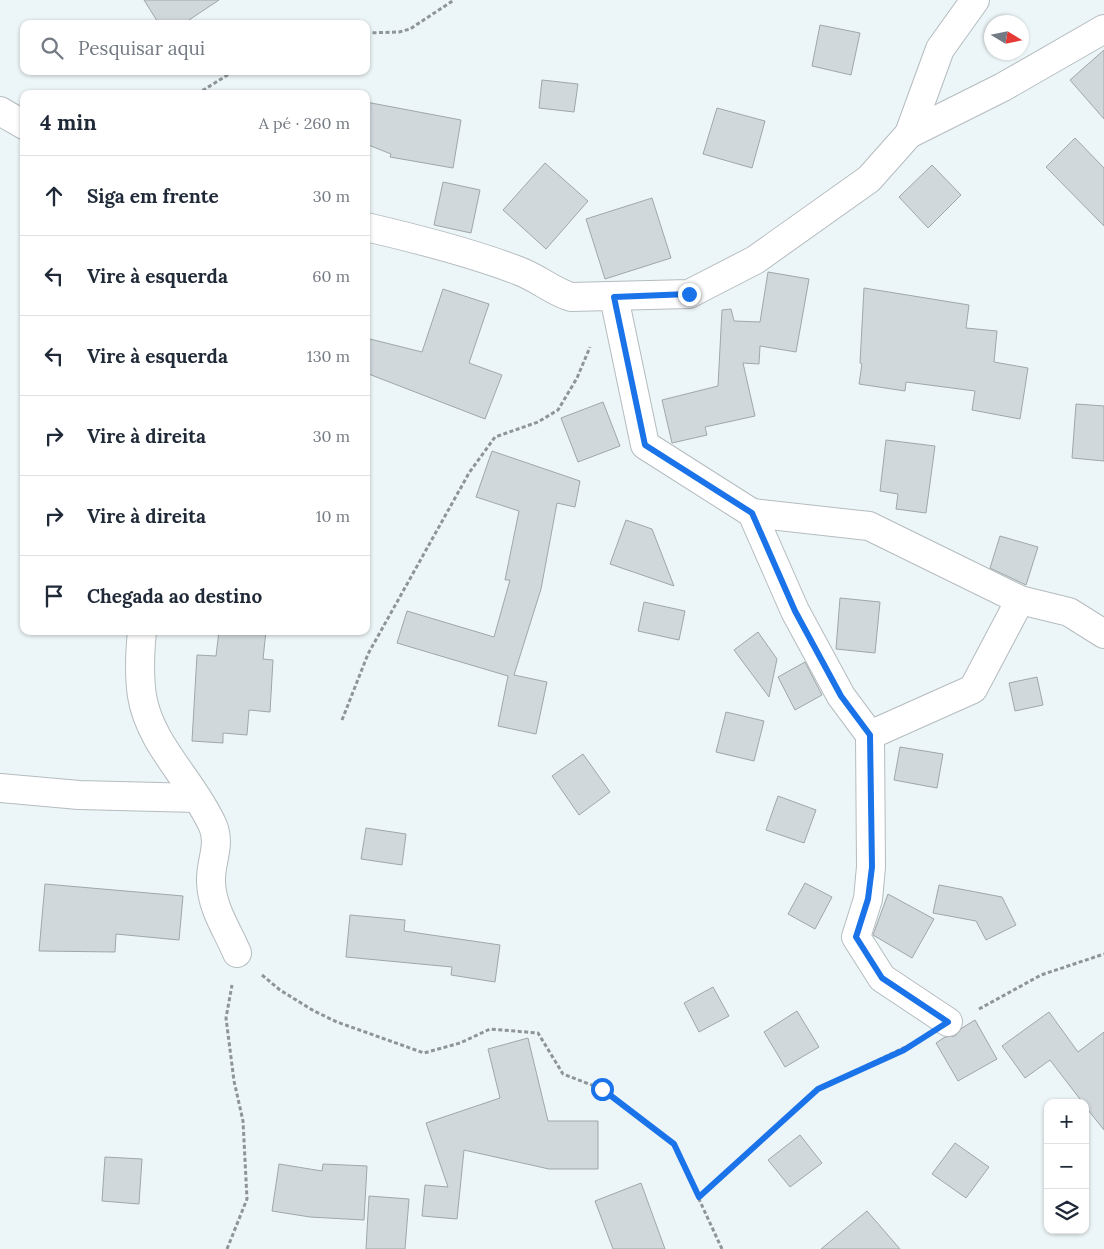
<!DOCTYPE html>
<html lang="pt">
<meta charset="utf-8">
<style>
body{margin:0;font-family:Lora,serif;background:#f2f2f3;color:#1f2937}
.controls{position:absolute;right:15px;bottom:15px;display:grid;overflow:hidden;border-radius:10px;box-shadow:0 1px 4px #0004}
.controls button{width:45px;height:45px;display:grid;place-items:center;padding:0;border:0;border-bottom:1px solid #e0e1e3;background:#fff;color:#1f2937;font:25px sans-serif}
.compass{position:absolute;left:984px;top:15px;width:45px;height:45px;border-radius:50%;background:#fff;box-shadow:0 1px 4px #0004;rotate:100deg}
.stop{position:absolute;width:15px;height:15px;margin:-11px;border:4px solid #1a73e8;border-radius:50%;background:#fff}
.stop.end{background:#1a73e8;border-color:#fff;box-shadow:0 1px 5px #0008}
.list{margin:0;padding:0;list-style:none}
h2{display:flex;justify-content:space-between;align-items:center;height:65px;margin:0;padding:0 20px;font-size:21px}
h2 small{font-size:16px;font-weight:400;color:#747a83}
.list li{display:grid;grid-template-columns:32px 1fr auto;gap:15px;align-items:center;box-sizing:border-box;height:80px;padding:0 20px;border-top:1px solid #e0e1e3}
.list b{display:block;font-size:19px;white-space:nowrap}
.list em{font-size:16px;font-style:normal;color:#747a83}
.icon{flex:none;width:28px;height:28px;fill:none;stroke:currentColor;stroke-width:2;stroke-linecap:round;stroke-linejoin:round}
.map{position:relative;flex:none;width:1104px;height:1249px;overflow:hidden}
.search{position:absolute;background:#fff;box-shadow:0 1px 4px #0004;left:20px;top:20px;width:350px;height:55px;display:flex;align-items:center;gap:12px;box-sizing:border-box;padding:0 18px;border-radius:10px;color:#747a83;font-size:19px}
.panel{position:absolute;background:#fff;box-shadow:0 1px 4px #0004;left:20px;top:90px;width:350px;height:545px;border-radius:10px}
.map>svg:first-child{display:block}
.building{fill:#d0d8db;stroke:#9fa7a9}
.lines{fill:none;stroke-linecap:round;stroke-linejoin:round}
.minor-casing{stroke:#b5bcbf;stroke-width:30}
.path{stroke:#8f9597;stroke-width:3;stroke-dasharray:4 2.5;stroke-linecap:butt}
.minor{stroke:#fff;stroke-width:28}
.route{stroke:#1a73e8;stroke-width:6}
</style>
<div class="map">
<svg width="1104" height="1249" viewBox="0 0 1104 1249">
<rect width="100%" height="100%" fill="#ecf5f7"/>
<!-- building -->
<g class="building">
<path d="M144,0H219L183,24H159Z"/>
<path d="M820,25L860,33L851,75L812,66Z"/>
<path d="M1104,50V119L1070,80Z"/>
<path d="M542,80L578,84L574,112L539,108Z"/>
<path d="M366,102L461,120L453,168L390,157L391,154L366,144Z"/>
<path d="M717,108L765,121L752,168L703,154Z"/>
<path d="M1075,138L1104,168V226L1046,167Z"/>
<path d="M545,163L588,201L546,249L503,210Z"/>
<path d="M932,165L961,195L928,228L899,197Z"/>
<path d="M443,182L480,190L471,233L434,225Z"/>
<path d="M652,198L671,258L605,279L586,219Z"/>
<path d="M768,272L809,279L796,352L760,346L759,364L743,363L755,416L705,427L707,435L672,443L662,400L718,386L722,310L731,309L734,321L760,322Z"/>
<path d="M864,288L969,305L966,328L997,331L994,362L1028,368L1020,419L972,410L975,391L906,382L905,391L859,384L862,364L860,363Z"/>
<path d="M443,289L489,304L469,363L502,375L485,419L366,373V338L422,352Z"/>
<path d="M603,402L620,446L578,462L561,418Z"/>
<path d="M1076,404L1104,406V461L1072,458Z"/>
<path d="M886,440L935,446L926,513L896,509L898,494L880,491Z"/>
<path d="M492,451L580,481L575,507L557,503L541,589L514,675L547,682L536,734L498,726L508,676L397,643L407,611L494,637L510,580H505L519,511L476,497Z"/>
<path d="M626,520L652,529L674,586L610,564Z"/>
<path d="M1000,536L1038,547L1026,585L990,568Z"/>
<path d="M840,598L880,602L875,653L836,649Z"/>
<path d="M644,602L685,611L679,640L638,631Z"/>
<path d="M219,631H266L263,659L273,660L270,712L249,710L247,735L223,733V743L192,741L197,655L216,656Z"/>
<path d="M758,632L777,659L769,697L734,650Z"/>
<path d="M805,662L822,695L795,710L778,677Z"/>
<path d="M1037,677L1043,705L1015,711L1009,683Z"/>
<path d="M726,712L764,721L754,761L716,752Z"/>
<path d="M900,747L943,754L937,788L894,780Z"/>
<path d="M583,754L610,792L579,815L552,776Z"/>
<path d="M778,796L816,810L804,843L766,830Z"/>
<path d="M366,828L406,834L402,865L361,859Z"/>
<path d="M805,883L832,897L815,929L788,914Z"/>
<path d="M45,884L183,896L179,940L116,934L115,952L39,951Z"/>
<path d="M939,885L1002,897L1016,925L986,940L976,921L933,913Z"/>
<path d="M888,894L934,919L912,958L873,935Z"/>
<path d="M350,915L405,920L404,931L500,945L495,982L451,975L452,967L346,957Z"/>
<path d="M713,987L729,1016L699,1032L684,1003Z"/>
<path d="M797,1011L819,1047L785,1067L764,1032Z"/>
<path d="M1049,1012L1078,1052L1104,1032V1130L1085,1106V1103H1083L1050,1060L1025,1078L1002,1046Z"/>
<path d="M975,1020L997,1059L958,1081L936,1043L945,1037L955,1036L962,1028Z"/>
<path d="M528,1038L548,1121H598V1169H549L464,1150L457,1219L422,1216L425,1185L448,1187L426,1123L500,1098L488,1049Z"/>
<path d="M800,1135L822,1163L790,1187L768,1160Z"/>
<path d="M955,1143L989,1167L966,1198L932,1174Z"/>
<path d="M105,1157L142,1159L139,1204L102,1201Z"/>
<path d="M279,1164L322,1171L323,1164L367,1166L364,1220L310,1217L272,1211Z"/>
<path d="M641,1183L665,1249H613L595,1201Z"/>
<path d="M369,1196L409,1199L405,1249H366Z"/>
<path d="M867,1211L900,1249H821Z"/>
</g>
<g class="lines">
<!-- minor casing -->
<g class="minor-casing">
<g id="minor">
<path d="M0,111L24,125"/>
<path d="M909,134L940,49L975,0"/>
<path d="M366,227C418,239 470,252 519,271C538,278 552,291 571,297L689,294L755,260L869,179L909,134L1003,87L1104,29"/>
<path d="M614,297L645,445L752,513L795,611L841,696L870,735"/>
<path d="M752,513L869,526L1020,600L1069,612L1104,634"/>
<path d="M142,631C140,651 139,676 142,696C150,745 193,781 213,826C221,846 210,862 211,882C212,909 227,929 237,953"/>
<path d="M0,788L79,795L197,798"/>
<path d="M948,1022L882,978L856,937L868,899L871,867L870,735L973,689L1020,600"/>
</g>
</g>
<!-- path -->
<g class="path">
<path d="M366,33L399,32L410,29L454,0"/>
<path d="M197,94L234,71"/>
<path d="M342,720L368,654L469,473L495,437L538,422L558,410L577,378L590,347"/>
<path d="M262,975L280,990L314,1011L337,1022L424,1053L460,1043L490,1029L538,1033L563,1074L602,1089L674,1145L722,1249"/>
<path d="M979,1009L1041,975L1104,954"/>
<path d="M699,1197L818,1089L918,1041"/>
<path d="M227,1249L247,1199L243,1121L234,1081L226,1018L232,985"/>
</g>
<!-- minor -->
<use href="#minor" class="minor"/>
</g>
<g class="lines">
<!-- route -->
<path class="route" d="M602,1089L674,1144L699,1197L818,1089L904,1050L948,1022L882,978L856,937L868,899L872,867L870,735L841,696L795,611L752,513L645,445L614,297L689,294"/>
</g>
</svg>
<div class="controls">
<button>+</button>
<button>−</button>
<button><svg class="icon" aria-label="layers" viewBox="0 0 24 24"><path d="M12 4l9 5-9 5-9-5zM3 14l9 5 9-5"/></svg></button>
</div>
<svg class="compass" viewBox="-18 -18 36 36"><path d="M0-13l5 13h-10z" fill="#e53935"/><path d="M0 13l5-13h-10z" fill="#747a83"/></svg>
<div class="stop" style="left:602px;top:1089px"></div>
<div class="stop end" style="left:689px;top:294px"></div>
<div class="search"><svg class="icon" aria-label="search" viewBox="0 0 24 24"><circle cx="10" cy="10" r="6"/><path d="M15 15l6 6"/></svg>Pesquisar aqui</div>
<section class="panel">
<h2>4 min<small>A pé · 260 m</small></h2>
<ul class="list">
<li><svg class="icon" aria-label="ahead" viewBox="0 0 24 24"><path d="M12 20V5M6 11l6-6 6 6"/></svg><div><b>Siga em frente</b></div><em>30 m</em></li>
<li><svg class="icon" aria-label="left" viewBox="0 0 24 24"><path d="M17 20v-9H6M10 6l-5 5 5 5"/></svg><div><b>Vire à esquerda</b></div><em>60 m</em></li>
<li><svg class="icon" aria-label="left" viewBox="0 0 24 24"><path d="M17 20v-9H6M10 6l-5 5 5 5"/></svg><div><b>Vire à esquerda</b></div><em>130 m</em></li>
<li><svg class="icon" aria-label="right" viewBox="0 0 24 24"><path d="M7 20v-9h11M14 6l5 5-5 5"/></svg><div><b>Vire à direita</b></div><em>30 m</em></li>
<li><svg class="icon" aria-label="right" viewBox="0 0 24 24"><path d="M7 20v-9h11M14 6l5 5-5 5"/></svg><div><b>Vire à direita</b></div><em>10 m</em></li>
<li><svg class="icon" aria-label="arrive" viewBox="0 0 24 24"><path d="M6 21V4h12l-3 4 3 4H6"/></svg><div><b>Chegada ao destino</b></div></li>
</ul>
</section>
</div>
